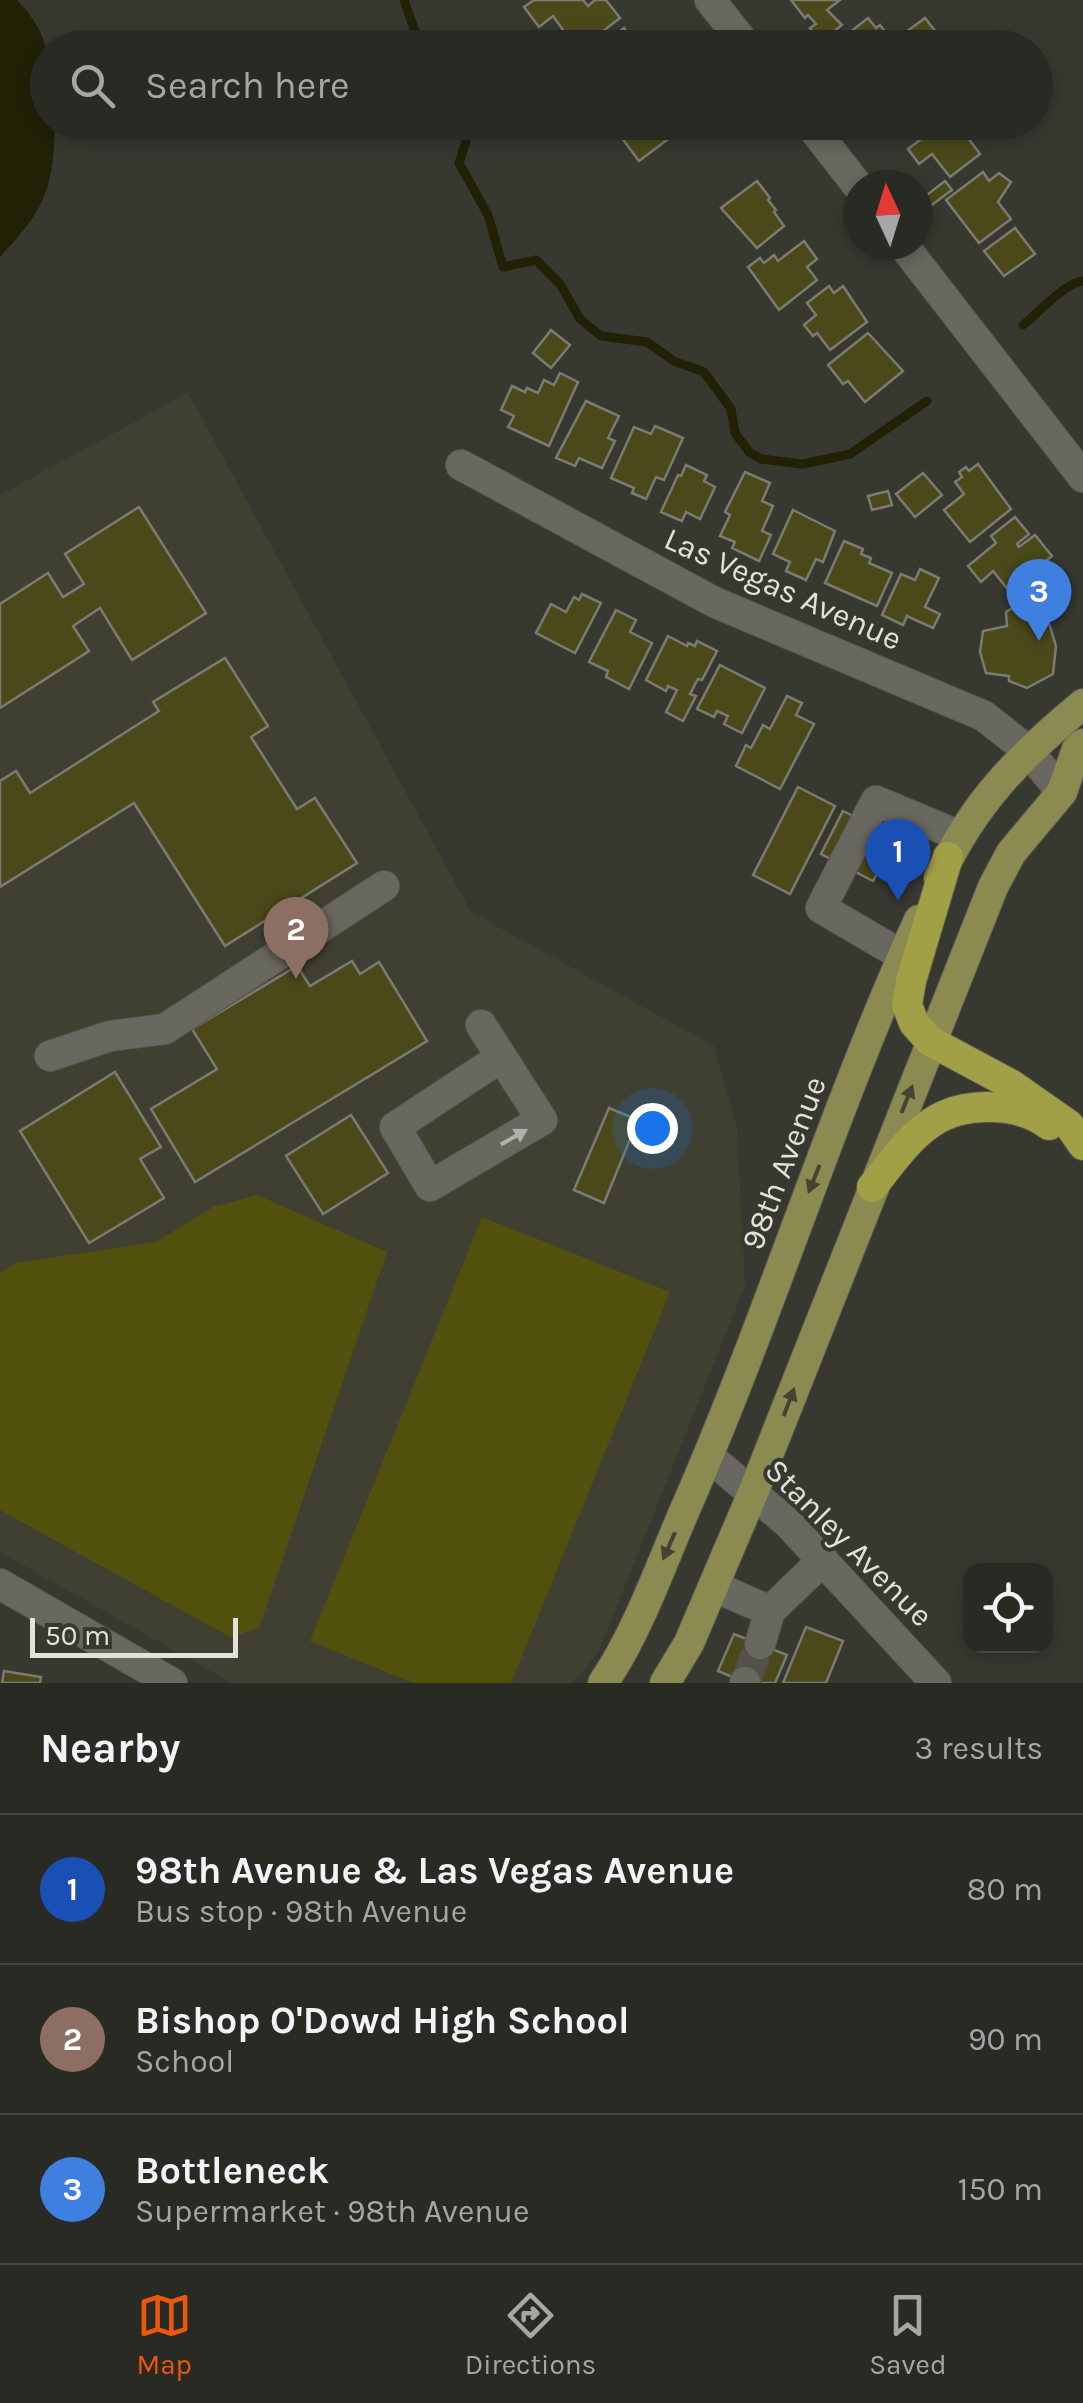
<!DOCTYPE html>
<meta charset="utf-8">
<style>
body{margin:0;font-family:Karla,sans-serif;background:#31322c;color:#f1f3f6}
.controls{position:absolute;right:30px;bottom:30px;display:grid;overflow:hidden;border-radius:20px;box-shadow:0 5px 15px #0003}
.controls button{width:90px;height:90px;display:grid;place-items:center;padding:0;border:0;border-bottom:2px solid #454641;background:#292a24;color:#f1f3f6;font:50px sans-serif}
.compass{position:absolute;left:843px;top:170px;width:90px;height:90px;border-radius:50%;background:#292a24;box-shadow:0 5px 15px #0003;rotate:356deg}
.scale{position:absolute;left:30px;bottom:25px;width:208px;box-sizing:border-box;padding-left:10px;border:5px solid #e2e2dd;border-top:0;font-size:28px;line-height:35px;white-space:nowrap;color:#e2e2dd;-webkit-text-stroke:8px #373830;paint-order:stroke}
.you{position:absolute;left:652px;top:1128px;width:35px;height:35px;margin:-25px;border:8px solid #fff;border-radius:50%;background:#1a73e8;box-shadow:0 0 0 15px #1a73e833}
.badge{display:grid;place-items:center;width:65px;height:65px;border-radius:50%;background:#ea580c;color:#fff;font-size:32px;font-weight:700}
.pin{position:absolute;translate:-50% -82px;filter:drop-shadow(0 2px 5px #0008)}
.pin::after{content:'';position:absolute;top:52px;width:35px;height:30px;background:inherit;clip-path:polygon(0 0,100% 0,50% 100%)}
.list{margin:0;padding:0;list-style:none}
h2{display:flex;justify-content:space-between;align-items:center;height:130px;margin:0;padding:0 40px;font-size:42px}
h2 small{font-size:32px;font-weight:400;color:#a5a7a6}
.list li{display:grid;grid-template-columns:65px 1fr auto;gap:30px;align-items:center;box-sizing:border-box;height:150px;padding:0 40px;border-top:2px solid #454641}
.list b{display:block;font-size:38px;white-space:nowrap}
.list p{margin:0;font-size:32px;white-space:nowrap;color:#a5a7a6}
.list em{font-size:32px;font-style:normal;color:#a5a7a6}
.icon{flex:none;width:55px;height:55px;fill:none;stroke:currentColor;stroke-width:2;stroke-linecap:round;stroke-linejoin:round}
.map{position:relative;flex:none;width:1083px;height:1683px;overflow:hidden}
.search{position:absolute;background:#292a24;box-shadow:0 5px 15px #0003;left:30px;right:30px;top:30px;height:110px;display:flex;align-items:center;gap:25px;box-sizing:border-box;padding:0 35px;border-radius:55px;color:#a5a7a6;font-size:38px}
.sheet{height:580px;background:#292a24}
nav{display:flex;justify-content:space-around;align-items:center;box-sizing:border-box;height:140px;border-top:2px solid #454641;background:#292a24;font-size:28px;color:#a5a7a6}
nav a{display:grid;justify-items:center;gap:5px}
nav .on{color:#ea580c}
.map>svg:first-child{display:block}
.built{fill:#404032}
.green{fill:#52500d}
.water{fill:#222105}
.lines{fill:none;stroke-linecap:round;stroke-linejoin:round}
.stream{stroke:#222105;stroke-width:9}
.building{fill:#4b491a;stroke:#7b7b72;stroke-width:2.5}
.minor-tunnel{stroke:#51524a;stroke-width:30;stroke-dasharray:30 15;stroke-linecap:butt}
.minor-casing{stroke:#56564f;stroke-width:32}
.major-casing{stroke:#56564f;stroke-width:32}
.highway-casing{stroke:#56564f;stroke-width:32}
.minor{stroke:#686860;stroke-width:30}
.major{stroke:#8b8a50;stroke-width:30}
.highway{stroke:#a2a046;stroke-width:30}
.oneway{fill:#444435}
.oneway2{fill:#b1b1ab}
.labels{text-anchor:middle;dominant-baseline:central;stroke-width:8;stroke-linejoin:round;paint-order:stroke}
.street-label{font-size:32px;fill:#e2e2dd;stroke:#373830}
</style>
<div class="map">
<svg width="1083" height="1683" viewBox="0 0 1083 1683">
<rect width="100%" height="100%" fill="#373830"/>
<!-- built -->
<path class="built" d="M188,393L471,912L714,1046L737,1129L745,1285L598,1653L572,1683H232L0,1552V495Z"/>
<!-- green -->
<g class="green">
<path d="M257,1195L387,1252L259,1628L230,1637L0,1510V1273L15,1263L156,1242L213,1207Z"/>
<path d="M482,1217L670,1292L511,1683H414L310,1641Z"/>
</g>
<!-- water -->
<path class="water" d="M0,0H17C57,41 48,70 48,122L55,123C53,190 46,208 0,257Z"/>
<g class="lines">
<!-- stream -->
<g class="stream">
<path d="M404,0L421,48"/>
<path d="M472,122L459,163L488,215L503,267L536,260L560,284L580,319L601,336L647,342L674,361L704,372L731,409L735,433L749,452L761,459L803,464L850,454L927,401"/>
<path d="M1023,325C1040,312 1063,284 1083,281"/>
</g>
</g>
<!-- building -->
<g class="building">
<path d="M534,0H583L588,6L595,0H606L620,18L581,48H576L553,16L539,27L524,7Z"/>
<path d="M791,0H840L827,10L842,25L821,42L810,28L816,24L808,15L805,18Z"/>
<path d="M868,18L876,28L880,25L897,47L830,48Z"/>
<path d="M925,18L940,37L925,48H917L906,32Z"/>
<path d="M624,28L638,48H598Z"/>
<path d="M610,122H636L639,126L643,122L688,124L639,161Z"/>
<path d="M944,122H956L980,154L950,177L932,154L919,164L908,149Z"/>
<path d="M983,172L989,181L999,173L1011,182L998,202L1011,219L979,243L946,200Z"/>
<path d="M757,181L770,198L768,200L776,210L774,212L784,226L757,248L721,208Z"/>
<path d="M945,181L952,190L929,207L923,198Z"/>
<path d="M1015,228L1035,254L1004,276L984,251Z"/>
<path d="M804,241L817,259L807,267L817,280L779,310L748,267L760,258L764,263L774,255L778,261Z"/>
<path d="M829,286L834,293L843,286L867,322L830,350L817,333L813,336L804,325L816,315L807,303Z"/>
<path d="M551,330L570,345L551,368L533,353Z"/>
<path d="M868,333L903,371L865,402L848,381L843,384L828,365Z"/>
<path d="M560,373L578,382L549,446L508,427L514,416L501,410L512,386L525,392L527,388L538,393L544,380L554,385Z"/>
<path d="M586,401L619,416L608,438L615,441L602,468L579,458L575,466L556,458Z"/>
<path d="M655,426L683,438L664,480L656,477L646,499L632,493L634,488L611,478L634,427L651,434Z"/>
<path d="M978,464L1011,509L970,542L944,510L964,494L955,482L962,477L959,472L966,467L969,471Z"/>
<path d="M686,465L707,475L704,481L715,487L700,519L686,512L682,521L661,512L678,475L681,476Z"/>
<path d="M745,472L770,483L762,501L773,506L762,531L771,535L759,561L732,548L735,542L720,536L730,515L725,512Z"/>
<path d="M923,473L942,495L915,517L896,494Z"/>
<path d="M888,491L892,505L872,510L868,496Z"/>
<path d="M139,507L206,613L132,660L100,608L73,626L89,651L0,708V604L48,573L63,597L84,584L65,554Z"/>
<path d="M793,510L835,531L823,562L816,559L806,580L786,571L790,562L773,554Z"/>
<path d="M1015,517L1029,534L1017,544L1019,547L1035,535L1052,556L1009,591L993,571L981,582L968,566L996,543L991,536Z"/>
<path d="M844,541L863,549L861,554L871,558L869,563L892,573L877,606L825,583Z"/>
<path d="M920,569L939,578L925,607L940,614L933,628L907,616L903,625L882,615L901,574L915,580Z"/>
<path d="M582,594L601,603L575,653L536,633L551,604L566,612L574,597L579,600Z"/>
<path d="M1021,603L1037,610L1038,619L1049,623L1056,646L1053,674L1027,688L1009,681V676L986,673L980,652L983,631L1007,626L1006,612Z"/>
<path d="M616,610L636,620L630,632L652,643L629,689L606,677L608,671L589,662Z"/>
<path d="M668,636L687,646L688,643L695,646L697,641L717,651L702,680L698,679L690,694L696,696L683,721L666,712L677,690L668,686L666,691L646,680Z"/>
<path d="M225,658L268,726L251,737L297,809L315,798L357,863L225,946L134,803L0,887V781L16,771L30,793L159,711L153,702Z"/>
<path d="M720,665L765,688L742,733L724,724L728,716L717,711L714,717L697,709Z"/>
<path d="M787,696L802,703L796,715L814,724L780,789L736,766L746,745L751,748L763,725L770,729Z"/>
<path d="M798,787L835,806L790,894L753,875Z"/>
<path d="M843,811L896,837L873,881L821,854Z"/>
<path d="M352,961L360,974L379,962L427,1041L195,1182L151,1109L217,1069L192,1029L297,966L310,986Z"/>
<path d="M115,1072L161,1147L140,1159L164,1198L89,1243L20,1131Z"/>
<path d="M609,1108L638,1120L604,1203L574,1190Z"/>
<path d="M351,1115L388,1173L323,1214L286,1156Z"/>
<path d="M806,1627L843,1641L826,1683H783Z"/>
<path d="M734,1634L787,1655L775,1683H747L718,1671Z"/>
<path d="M4,1671L41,1677L40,1683H2Z"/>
</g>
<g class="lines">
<!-- minor-tunnel -->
<path class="minor-tunnel" d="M745,1682L760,1644"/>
<!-- minor casing -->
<g class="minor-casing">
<g id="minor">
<path d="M710,0L748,48"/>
<path d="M808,122L858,186"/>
<path d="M903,245L1083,477"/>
<path d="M461,465L714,602L984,716L1027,750L1062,792"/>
<path d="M903,956L821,908L876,801L960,836"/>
<path d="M481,1025L542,1120L430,1186L395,1127L500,1058"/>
<path d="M50,1056L110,1036L165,1029L384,886"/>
<path d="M708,1456L788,1523L936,1683"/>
<path d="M0,1584L172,1683"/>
<path d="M713,1586L770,1611L760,1644"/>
<path d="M770,1611L823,1560"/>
<path d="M745,1683V1682"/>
</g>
</g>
<!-- major casing -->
<g class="major-casing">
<g id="major">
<path d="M939,878C972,804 1021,755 1083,704"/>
<path d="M603,1683C639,1630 661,1564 687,1505C771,1313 832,1111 919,920"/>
<path d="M665,1683L689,1643L753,1493L993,887L1011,853L1062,792L1077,749L1083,744"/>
</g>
</g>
<!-- highway casing -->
<g class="highway-casing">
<g id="highway">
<path d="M948,857L911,981L907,1005L914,1023L930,1041L1012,1085L1069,1125L1083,1145"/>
<path d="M872,1187C890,1165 907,1139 931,1123C963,1101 1019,1102 1049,1125"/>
</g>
</g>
<!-- minor -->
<use href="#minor" class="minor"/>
<!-- major -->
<use href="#major" class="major"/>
<!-- highway -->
<use href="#highway" class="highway"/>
</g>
<!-- one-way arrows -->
<defs><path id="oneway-solid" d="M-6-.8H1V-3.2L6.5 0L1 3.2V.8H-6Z" transform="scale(2.5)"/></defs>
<g class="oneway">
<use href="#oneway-solid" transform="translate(907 1099) rotate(-68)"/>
<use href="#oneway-solid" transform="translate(814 1179) rotate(112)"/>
<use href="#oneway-solid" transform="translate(789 1402) rotate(-69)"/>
<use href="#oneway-solid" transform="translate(669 1546) rotate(114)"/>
</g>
<use class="oneway2" href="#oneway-solid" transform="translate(514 1137) rotate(-30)"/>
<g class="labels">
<!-- street labels -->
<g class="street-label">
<text transform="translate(783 589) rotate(24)">Las Vegas Avenue</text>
<text transform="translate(784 1163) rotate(-69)">98th Avenue</text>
<text transform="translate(849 1543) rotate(45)">Stanley Avenue</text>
</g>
</g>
</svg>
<div class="controls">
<button><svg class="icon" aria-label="locate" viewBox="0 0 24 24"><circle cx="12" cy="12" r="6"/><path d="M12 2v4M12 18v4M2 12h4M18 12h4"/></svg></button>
</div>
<svg class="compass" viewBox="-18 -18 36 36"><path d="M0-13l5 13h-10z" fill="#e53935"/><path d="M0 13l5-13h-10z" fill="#a5a7a6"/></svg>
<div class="scale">50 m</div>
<div class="you"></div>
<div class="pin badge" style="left:898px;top:901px;background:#1a4fb4">1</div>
<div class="pin badge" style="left:296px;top:979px;background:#8d6e63">2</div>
<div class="pin badge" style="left:1039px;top:641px;background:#3f7fe0">3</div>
<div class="search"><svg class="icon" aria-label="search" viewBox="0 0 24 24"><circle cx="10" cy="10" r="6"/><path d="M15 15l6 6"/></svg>Search here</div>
</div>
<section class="sheet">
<h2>Nearby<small>3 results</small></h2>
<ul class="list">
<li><span class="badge" style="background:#1a4fb4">1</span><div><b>98th Avenue &amp; Las Vegas Avenue</b><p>Bus stop · 98th Avenue</p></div><em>80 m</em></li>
<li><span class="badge" style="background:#8d6e63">2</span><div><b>Bishop O'Dowd High School</b><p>School</p></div><em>90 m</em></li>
<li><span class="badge" style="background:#3f7fe0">3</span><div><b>Bottleneck</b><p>Supermarket · 98th Avenue</p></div><em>150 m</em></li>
</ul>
</section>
<nav>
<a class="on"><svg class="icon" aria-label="map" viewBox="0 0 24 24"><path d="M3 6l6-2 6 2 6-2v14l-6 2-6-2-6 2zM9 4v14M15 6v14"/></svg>Map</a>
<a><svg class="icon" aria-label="directions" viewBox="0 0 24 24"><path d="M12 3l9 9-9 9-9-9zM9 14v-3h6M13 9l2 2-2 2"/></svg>Directions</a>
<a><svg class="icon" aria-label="saved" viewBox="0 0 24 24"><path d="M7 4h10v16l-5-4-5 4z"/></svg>Saved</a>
</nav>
